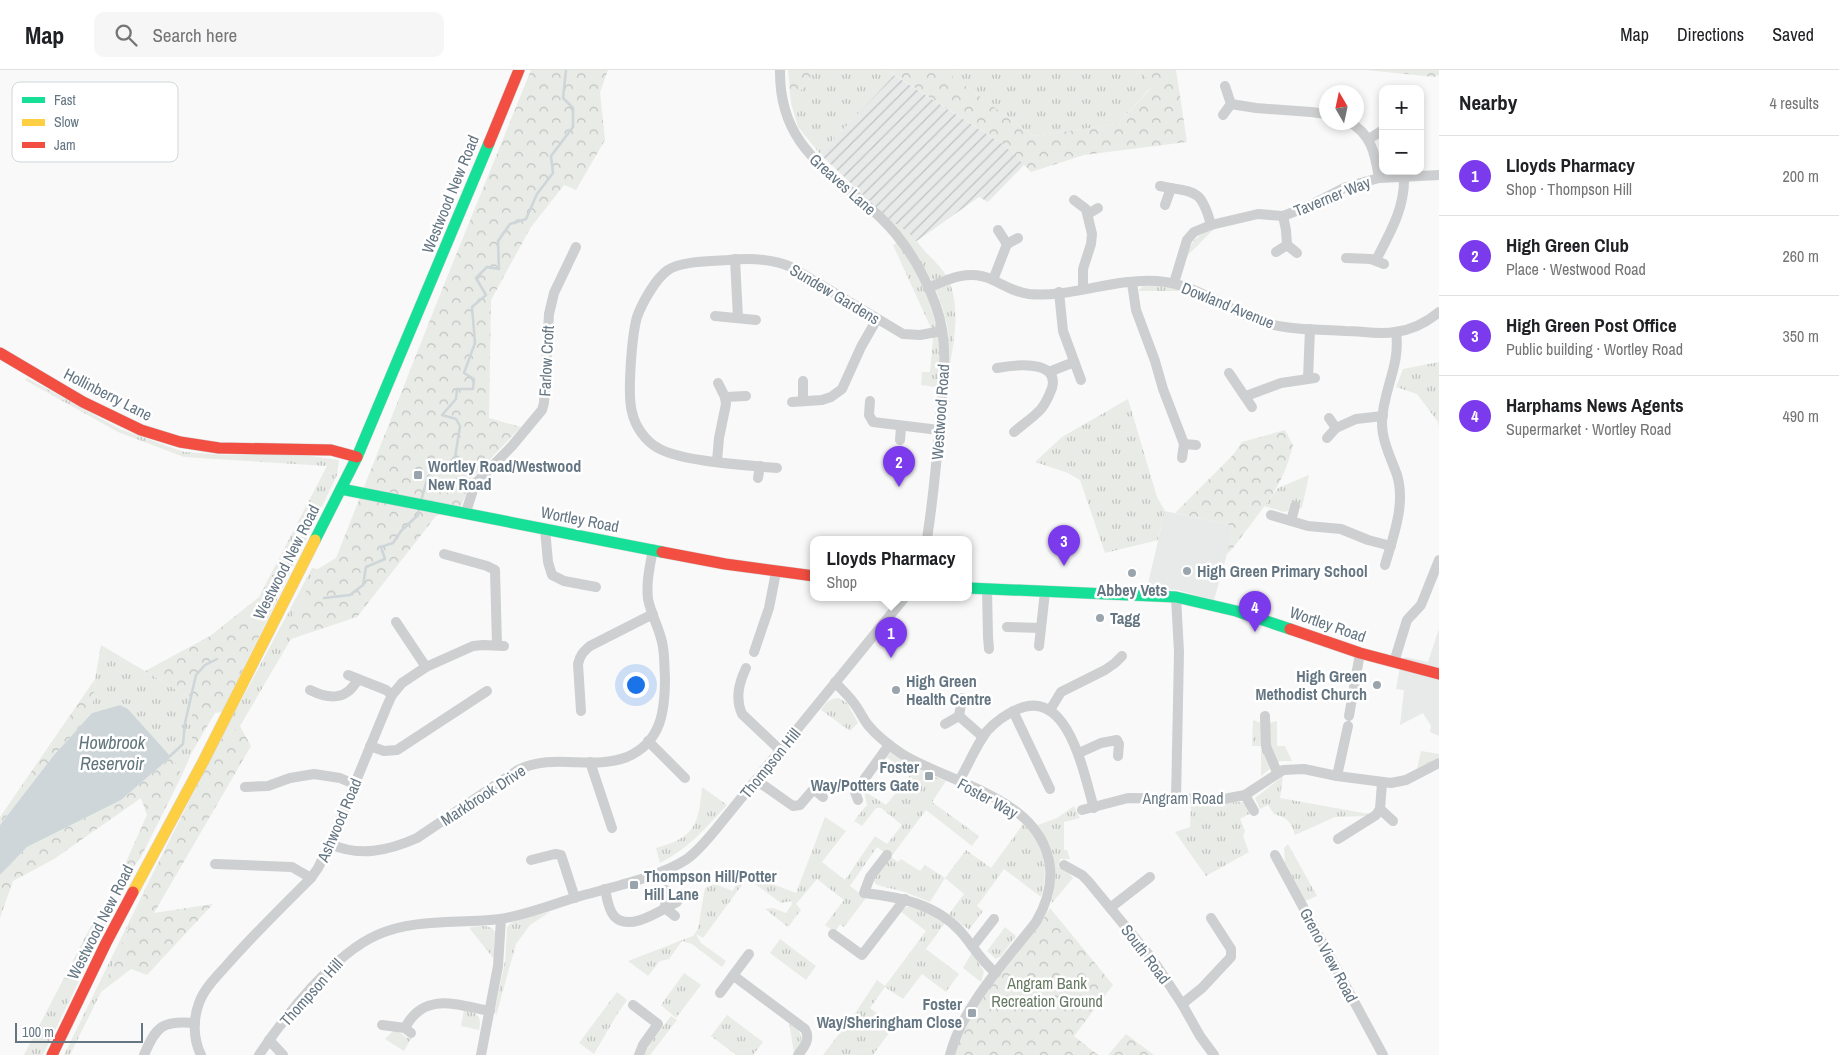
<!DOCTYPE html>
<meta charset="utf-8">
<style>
body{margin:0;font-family:"Archivo Narrow",sans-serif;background:#f6f6f6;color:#202124}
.controls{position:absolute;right:15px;top:15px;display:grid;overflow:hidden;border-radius:10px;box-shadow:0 2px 8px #0003}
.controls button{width:45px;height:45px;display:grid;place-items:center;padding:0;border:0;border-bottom:1px solid #e0e0e0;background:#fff;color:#202124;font:25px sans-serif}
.compass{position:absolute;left:1319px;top:15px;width:45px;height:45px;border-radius:50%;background:#fff;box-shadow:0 2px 8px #0003;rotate:351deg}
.scale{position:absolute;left:15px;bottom:12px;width:128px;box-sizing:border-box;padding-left:5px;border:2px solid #657683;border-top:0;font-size:14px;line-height:18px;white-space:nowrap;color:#657683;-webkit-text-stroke:4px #fff;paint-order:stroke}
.you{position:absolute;left:635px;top:614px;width:18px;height:18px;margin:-12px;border:4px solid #fff;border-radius:50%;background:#1a73e8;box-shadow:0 0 0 8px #1a73e833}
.badge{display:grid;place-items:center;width:32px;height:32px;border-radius:50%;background:#7c3aed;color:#fff;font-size:16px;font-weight:700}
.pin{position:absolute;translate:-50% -41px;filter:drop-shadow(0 1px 2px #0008)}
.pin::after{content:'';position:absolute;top:26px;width:18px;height:15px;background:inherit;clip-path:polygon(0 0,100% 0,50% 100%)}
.popup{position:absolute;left:810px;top:466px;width:162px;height:65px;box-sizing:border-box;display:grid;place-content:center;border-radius:10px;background:#fff;filter:drop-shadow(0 1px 4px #0005);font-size:16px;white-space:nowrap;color:#757577}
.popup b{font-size:19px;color:#202124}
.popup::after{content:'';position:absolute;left:50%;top:100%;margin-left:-10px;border:10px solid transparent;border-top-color:#fff}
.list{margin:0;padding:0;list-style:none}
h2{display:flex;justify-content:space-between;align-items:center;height:65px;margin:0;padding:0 20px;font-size:21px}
h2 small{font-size:16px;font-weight:400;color:#757577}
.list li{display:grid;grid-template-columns:32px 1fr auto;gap:15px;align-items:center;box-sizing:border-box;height:80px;padding:0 20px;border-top:1px solid #e0e0e0}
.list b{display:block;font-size:19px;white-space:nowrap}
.list p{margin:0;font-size:16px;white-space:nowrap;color:#757577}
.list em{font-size:16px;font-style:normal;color:#757577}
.icon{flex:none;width:28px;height:28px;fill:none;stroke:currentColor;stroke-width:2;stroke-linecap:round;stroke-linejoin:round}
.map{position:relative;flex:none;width:1439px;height:985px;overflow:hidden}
header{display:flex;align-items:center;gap:30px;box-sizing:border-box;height:70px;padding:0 25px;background:#fff;border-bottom:1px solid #e0e0e0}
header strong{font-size:24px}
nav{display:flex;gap:28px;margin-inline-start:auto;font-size:18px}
.search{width:350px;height:45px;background:#f6f6f6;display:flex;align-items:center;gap:12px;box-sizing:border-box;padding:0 18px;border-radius:10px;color:#757577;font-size:19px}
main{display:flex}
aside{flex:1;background:#fff}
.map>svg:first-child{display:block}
.built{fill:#e8e9e9}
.industrial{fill:url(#industrial-furrows)}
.grass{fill:url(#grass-tufts)}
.forest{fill:url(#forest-crowns)}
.water{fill:#ced6d9}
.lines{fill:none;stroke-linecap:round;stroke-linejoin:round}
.stream{stroke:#ced6d9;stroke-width:2.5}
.fast-casing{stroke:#d5d6d7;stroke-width:12}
.slow-casing{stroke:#d5d6d7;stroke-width:12}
.jam-casing{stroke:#d5d6d7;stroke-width:12}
.street{stroke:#cecfd0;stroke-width:10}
.fast{stroke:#16e098;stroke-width:11}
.slow{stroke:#ffcf43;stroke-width:11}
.jam{stroke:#f24e42;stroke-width:11}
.poi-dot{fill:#99a4ac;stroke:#fff;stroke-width:2}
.labels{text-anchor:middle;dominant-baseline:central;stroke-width:5;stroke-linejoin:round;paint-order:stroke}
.street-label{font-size:16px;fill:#657683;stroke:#fff}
.poi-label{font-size:16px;font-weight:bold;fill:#657683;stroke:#fff;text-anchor:start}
.park-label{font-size:16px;fill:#687a64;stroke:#fff}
.water-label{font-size:18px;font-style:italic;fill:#60757c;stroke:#fff}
.key{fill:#fff;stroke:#d1d6da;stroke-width:1}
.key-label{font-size:14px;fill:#657683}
</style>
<header>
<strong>Map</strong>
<div class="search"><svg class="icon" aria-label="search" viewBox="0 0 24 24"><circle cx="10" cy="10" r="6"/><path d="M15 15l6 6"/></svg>Search here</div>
<nav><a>Map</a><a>Directions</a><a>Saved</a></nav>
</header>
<main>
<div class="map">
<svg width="1439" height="985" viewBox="0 0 1439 985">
<defs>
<pattern id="industrial-furrows" width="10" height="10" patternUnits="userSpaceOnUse" patternTransform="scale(1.25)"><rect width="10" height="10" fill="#e8e9e9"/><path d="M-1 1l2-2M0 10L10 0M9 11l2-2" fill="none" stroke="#c0c1c2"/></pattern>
<pattern id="grass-tufts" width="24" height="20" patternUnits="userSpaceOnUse" patternTransform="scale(1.25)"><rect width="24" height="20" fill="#e8ebe6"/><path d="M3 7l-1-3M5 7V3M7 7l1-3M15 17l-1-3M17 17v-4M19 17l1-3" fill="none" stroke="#c0c3c0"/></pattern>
<pattern id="forest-crowns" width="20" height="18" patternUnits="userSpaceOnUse" patternTransform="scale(1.25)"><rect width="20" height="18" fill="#e8ebe6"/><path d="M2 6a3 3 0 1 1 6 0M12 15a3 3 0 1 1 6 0" fill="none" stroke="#c0c3c0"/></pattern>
</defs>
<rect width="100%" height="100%" fill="#f9f9f9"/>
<!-- built -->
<g class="built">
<path d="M1165,441L1233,456L1227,484L1214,530L1177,520L1147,518Z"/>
<path d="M1439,559V666L1430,662L1431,656L1423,643L1400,655L1404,620L1396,619L1400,597L1405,587L1428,592Z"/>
</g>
<!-- industrial -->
<path class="industrial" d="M894,5L1004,75L1025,94L988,132L979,127L914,173L820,84Z"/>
<!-- grass -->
<g class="grass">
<path d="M816,0H887L894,5L820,84L798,57L791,33Z"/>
<path d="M955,0H1143L1150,18L1118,54L1033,66L952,6Z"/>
<path d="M887,150C903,155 913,166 923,179C931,188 943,198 948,209C960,234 955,267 950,294C949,281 949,268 947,255C939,215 915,178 887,150Z"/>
<path d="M1215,158L1187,186C1193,167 1198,166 1215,158Z"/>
<path d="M897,173C918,203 936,237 939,275C940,291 940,306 940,322L936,321V317L921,315L922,302H930L933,269L930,256L893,175Z"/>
<path d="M1160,215L1184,221H1138L1143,216Z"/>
<path d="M1439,292V357L1438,352L1417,324L1396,317L1403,299Z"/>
<path d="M27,308L120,359L184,382L228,385L294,384L339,390L337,405L276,532L259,527L327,396L184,387L118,362L25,310Z"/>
<path d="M1128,329L1157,427L1165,441L1158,470L1105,483L1080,410L1068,403L1035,392L1062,367Z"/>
<path d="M1309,405L1302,438L1290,434L1288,441L1284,442L1264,436L1278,418Z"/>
<path d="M312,498L318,499L284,564L291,569L240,656L220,670Z"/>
<path d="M101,575L192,629V682L182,705L171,687L128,639L120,635L92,643L95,609Z"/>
<path d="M839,628L847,633L858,653L850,661L821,640C826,632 830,628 839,628Z"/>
<path d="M1253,650C1268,655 1262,655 1277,651V676H1285L1292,691H1280L1261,706V676H1252Z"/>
<path d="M1421,681L1439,684V687L1417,699Z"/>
<path d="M891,682H894L935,707L946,711L932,732L979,766L972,776L926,740L891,787L898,792L901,789L920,801L925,795L945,808L966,780L991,798L1023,754C1045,775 1049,798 1041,827L1004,799L977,836L983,841L969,860L949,844L964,824L945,808L930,832L905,822L877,815L873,811L890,787L877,777L850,816L866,828L844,857L840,854L835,862L825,855L844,830L817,809L796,834L801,840L788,857L765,839L773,838L786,843L792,834L791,831L781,833L747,808L703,868L696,864L701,873L726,891L722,897L692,874L682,871L669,889L660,891L648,906L628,891L693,866L698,859L705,818L715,814L733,821L741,802L796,823L825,747L846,761L822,792L845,810L875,766L887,774L902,755L881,738H876L862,756L854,751L865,737L867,736L864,721L886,735L911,704L886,687Z"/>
<path d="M1283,706L1280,728L1369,744L1366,746L1335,747L1295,765C1291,752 1288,748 1274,744L1268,735L1260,739L1255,728Z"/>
<path d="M702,717L727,735C704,760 690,777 660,793L656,778C694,768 699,755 702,717Z"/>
<path d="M1244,732L1251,743L1240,749L1245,761L1243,766L1249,782L1206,806L1175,762L1190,757L1191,734Z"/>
<path d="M1074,736L1080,748L1064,752V780H1067L1070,789H1060L1058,797L1066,800L1073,808L1051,834C1056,815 1058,791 1048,772C1045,766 1041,761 1038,755L1057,748Z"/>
<path d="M1288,774L1317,826L1305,831L1285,792L1284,778Z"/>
<path d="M153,803L101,922L70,985H64Z"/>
<path d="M110,828L116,835L43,985H24L94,850Z"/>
<path d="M906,837C920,836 933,845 945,853L926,879L959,904L946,922L922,904L903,929L885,917L870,938L894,956L873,985H823L856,942L877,910L885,916L926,861L900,841Z"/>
<path d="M550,842L530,855L516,874L496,946L495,939L505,891L507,857L511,853L517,850Z"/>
<path d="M485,856L492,858L495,862L494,889L470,859L471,857Z"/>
<path d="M1005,857L1016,866L1001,886L996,889L987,881Z"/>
<path d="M780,869L816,896L806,910L770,883Z"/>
<path d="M972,882L984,902L981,912L963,898Z"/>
<path d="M684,903L701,915L676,948L661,935Z"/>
<path d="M617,922L627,930L616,946L594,984L579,973Z"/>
<path d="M464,940C477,942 482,946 479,960L461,956Z"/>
<path d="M727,945L763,972L753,985H736L711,966Z"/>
<path d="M671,946L677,950L650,985H644L650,974Z"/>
<path d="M789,952C804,964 805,968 794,983Z"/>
<path d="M393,961L399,962L407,968L412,967L404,981L385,969Z"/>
</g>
<!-- forest -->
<g class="forest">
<path d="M531,0H608L600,22L605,70L576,120L564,115L531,157L491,230L489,348L521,357L474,406L461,436L436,446L357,547L291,569L283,564L318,499L336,488L441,222Z"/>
<path d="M788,0H816L791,33Z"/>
<path d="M887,0H955L952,6L1033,66L1118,54L1150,19L1143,0H1176L1187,72L1084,85L1031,102L1004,75Z"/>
<path d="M1367,0H1439V5L1434,7Z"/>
<path d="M1285,360L1293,375C1284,412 1271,427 1249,457C1241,466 1236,476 1227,484L1233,456L1175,443L1233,385L1242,372Z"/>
<path d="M259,527L276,532L222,642L215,643L192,682V629L145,601L210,566Z"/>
<path d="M95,609L92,643L54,685L0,755V747Z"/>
<path d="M240,656L251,676L154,843L213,834L147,905L131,899L101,922L153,803L220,670Z"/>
<path d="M171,687L182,705L141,787L110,828L147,745L141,728L54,789L13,811L0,848V805L27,777L121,730Z"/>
<path d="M1050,838L1113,915L1074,966L1098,985H954C971,933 1011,891 1044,848Z"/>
<path d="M1126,964L1154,985H1108Z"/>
</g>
<!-- water -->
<path class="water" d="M120,635L128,639L171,687L121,730L27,777L0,805V755L54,685L92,643Z"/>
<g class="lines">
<!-- stream -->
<g class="stream">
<path d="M421,431L428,406L455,388L460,356L456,349L442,345L456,329L457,319H473L474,309L464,303L475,273L472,237L486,225L476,208L487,197L499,199L498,171L510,154L526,149L537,124L553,103L551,86L573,57V38L563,28L566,0"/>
<path d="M324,528L350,525L363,515L366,497L385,489L381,477L393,473L401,461L418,445L419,439"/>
<path d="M169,687L183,674L185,653L196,605L205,595L217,589"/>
</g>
<!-- fast casing -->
<g class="fast-casing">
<g id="fast">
<path d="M341,419L662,482"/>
<path d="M315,470L357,387L489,73"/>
<path d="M968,518L1176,527L1236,541L1290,559"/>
</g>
</g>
<!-- slow casing -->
<g class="slow-casing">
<path id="slow" d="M133,822L203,692L315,470"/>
</g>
<!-- jam casing -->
<g class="jam-casing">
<g id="jam">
<path d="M489,73L519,0"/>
<path d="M0,283L83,332L141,360L180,372L219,378L331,380L357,387"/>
<path d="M662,482L725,494L814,506"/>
<path d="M1290,559L1360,583L1439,604"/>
<path d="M52,985L106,873L133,822"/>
</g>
</g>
<!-- street -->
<g class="street">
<path d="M780,0C779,78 830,100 880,147C905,171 924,203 936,236C949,272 944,311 940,349C937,389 933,429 927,469"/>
<path d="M1225,16L1231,34L1256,38L1311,42L1326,44"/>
<path d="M1223,45L1231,34"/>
<path d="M1349,52C1372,64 1375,85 1379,108"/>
<path d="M1369,69L1383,60"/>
<path d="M1160,116C1194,123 1201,117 1211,155"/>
<path d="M1074,130L1086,139L1092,164L1091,174L1083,199V219"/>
<path d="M1165,135L1171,118"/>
<path d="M1088,144L1098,138"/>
<path d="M1283,146L1286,160L1287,175"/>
<path d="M998,160L1007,174"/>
<path d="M1276,182L1287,175L1297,183"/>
<path d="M1346,188L1371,189L1384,194"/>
<path d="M735,189L738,248"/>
<path d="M1376,190C1390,163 1405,138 1404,107"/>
<path d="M993,210L1007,174L1018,168"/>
<path d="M1132,213L1136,240L1155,291L1163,319L1181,366L1184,374L1182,388"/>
<path d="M1174,213L1187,170L1194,162L1211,155L1258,144L1283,146L1309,136L1346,117L1379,108L1439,105"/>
<path d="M928,218C950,208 970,199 993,210C1005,216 1015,222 1029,224C1070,228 1115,208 1157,211C1191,213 1221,235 1252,248C1282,261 1313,259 1345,261C1362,261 1379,265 1395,262C1411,260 1427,252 1439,242"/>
<path d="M1059,222L1063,261L1081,310"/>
<path d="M715,246L756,250"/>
<path d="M997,298C1013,295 1060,289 1052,318C1049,326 1046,333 1041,339C1033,348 1023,354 1014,362"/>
<path d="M1049,302L1074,292"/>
<path d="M1229,303L1252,337"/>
<path d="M1308,308L1310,259"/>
<path d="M803,311V331"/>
<path d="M1246,326L1281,313L1315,308"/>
<path d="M725,327L746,326"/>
<path d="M870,331L869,345L873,352L939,360"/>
<path d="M792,332L822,330L831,327L842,319L861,277L877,249"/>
<path d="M1336,358L1356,349L1383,346"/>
<path d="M1327,368L1336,358L1329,348"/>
<path d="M900,370L901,357"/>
<path d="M1184,374L1196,375"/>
<path d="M717,391L719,368L726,334L725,327L718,313"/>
<path d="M777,398C747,395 682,392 658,378C645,371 635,356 632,342C627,324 632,265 637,247C642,233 656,208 668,200C681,191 712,191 728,190C749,188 771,188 791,197L903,264L920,265L942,261"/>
<path d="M758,408L760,396"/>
<path d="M466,442L475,414L512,376L542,340L544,333L549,244L554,223L576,177"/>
<path d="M1271,445L1308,456L1341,459L1368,470L1391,476"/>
<path d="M1291,451L1295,436"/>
<path d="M545,459L548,492L552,505L564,511L596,517"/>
<path d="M444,484L487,496L495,500L497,575"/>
<path d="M1385,495C1393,467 1406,434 1397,405C1391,388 1382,371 1382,353C1382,321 1401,296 1396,262"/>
<path d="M987,519L988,567L989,579"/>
<path d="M1176,527L1179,582L1176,729"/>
<path d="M396,552L426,597"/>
<path d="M1007,557L1041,558"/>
<path d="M1039,576L1045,522"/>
<path d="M754,582L769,538L776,502"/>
<path d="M1394,592L1407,550L1421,535L1439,490"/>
<path d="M746,598C739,613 735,628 742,644L780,680"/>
<path d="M348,605L386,620L392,625"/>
<path d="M835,612C841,619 848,625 853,632C859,639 862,647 868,655C877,666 890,676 902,684C953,715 1042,728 1050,797C1052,817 1046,835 1036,852C1005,892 963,935 950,985"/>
<path d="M310,620C330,630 347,630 358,609"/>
<path d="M1050,640L1061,622L1105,600L1115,593L1122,586"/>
<path d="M581,641L578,594C580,585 583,582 590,576L653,544"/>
<path d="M1013,641L1050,719"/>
<path d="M959,646L962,628"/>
<path d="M1265,646L1266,676L1277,702"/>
<path d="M1349,646L1360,583"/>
<path d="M945,654L959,646L983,667"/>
<path d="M648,671L685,708"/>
<path d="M370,676L384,681L397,680L487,621"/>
<path d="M1079,683L1101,673L1117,670L1119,674L1118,686"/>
<path d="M590,692L612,758"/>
<path d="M1337,706L1348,656"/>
<path d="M756,710L793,736L800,735L812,721H816L823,727"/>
<path d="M959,711C969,694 975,677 987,661C996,651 1006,644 1018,639C1069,617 1084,706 1094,738"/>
<path d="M245,717L268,716L290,708L314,704L340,708L354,714"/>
<path d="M1245,725L1254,741"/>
<path d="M858,730L855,722L889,675"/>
<path d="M1380,739L1393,751"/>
<path d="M1082,740L1128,728L1224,729L1245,725L1283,700L1304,699L1337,706L1391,713L1406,710L1439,693"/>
<path d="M1338,769L1376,745L1380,739L1382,713"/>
<path d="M330,774C359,787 388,781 417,768L518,700C553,682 592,701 627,687C662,672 665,640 665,607C664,595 665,584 662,572C659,558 651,544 648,529C646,512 650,496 653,479"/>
<path d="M887,785L870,807L864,823C900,827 936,834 961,862C973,876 982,892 996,903"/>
<path d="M1275,785L1383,985"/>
<path d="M531,790L555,784L561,785L575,828"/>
<path d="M215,794L292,797L311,808"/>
<path d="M1064,795L1082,805L1088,811L1153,890L1182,934L1200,966L1214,985"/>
<path d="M605,819C607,828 608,839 614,846C629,863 661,840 677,832"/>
<path d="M666,820L665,838L675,846"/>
<path d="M1110,838L1150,807"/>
<path d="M833,864L862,885L905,829"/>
<path d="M973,876L994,849"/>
<path d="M734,906L805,959C811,969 804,977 798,985"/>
<path d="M720,923L749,884"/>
<path d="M1182,934L1202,918L1231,887V879L1211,848"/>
<path d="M633,935L658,954L643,975L639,985"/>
<path d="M382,955L405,958L411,963"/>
<path d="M405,958C424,921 457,935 490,941"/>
<path d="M269,970L283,985"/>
<path d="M144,985C156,956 163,950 195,953"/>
<path d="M201,985C193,969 193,949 199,933C204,919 216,907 226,896C253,865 282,837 311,808L318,798L330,774L387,636L392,625L402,613L426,597L473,576L483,575L504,576"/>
<path d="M259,985C285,946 334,884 377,865C414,848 460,854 500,849C526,845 551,835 577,827C609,818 660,807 687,789C698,781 707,770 716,759L905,527"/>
<path d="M481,985L498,896L501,849"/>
</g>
<!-- fast -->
<use href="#fast" class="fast"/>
<!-- slow -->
<use href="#slow" class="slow"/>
<!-- jam -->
<use href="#jam" class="jam"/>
</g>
<!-- markers -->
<g class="poi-dot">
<rect x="413" y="400" width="10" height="10" rx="2.5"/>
<circle cx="1187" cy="501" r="5"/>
<circle cx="1132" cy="503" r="5"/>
<circle cx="1100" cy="548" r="5"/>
<circle cx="1377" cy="615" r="5"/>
<circle cx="896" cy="620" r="5"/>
<rect x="924" y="701" width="10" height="10" rx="2.5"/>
<rect x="629" y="810" width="10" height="10" rx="2.5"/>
<rect x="967" y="938" width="10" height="10" rx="2.5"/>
</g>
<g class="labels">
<!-- street labels -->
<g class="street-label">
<text transform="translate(843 114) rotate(42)">Greaves Lane</text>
<text transform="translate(450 124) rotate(-68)">Westwood New Road</text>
<text transform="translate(1332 126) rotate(-22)">Taverner Way</text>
<text transform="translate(835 224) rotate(31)">Sundew Gardens</text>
<text transform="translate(1228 235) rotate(22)">Dowland Avenue</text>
<text transform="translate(546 291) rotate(-87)">Farlow Croft</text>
<text transform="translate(108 324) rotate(27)">Hollinberry Lane</text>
<text transform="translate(940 342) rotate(-86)">Westwood Road</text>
<text transform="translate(580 449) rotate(11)">Wortley Road</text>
<text transform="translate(286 492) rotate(-63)">Westwood New Road</text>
<text transform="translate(1328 554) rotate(19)">Wortley Road</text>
<text transform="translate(770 693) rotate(-51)">Thompson Hill</text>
<text transform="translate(483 725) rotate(-33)">Markbrook Drive</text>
<text transform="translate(988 728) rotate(29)">Foster Way</text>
<text x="1183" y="728">Angram Road</text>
<text transform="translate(339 750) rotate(-67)">Ashwood Road</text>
<text transform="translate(100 852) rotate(-63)">Westwood New Road</text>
<text transform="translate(1146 884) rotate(53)">South Road</text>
<text transform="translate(1329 885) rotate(62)">Greno View Road</text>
<text transform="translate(311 922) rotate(-48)">Thompson Hill</text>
</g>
<!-- poi labels -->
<g class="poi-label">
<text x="428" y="396">Wortley Road/Westwood<tspan x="428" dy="18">New Road</tspan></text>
<text x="1197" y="501">High Green Primary School</text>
<text x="1132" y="520" text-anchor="middle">Abbey Vets</text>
<text x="1110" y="548">Tagg</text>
<text x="1367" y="606" text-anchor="end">High Green<tspan x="1367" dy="18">Methodist Church</tspan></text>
<text x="906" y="611">High Green<tspan x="906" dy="18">Health Centre</tspan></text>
<text x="919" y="697" text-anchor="end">Foster<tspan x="919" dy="18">Way/Potters Gate</tspan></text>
<text x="644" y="806">Thompson Hill/Potter<tspan x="644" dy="18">Hill Lane</tspan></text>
<text x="962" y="934" text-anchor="end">Foster<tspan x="962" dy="18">Way/Sheringham Close</tspan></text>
</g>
<!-- park labels -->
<g class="park-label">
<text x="1047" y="913">Angram Bank<tspan x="1047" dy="18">Recreation Ground</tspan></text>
</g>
<!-- water labels -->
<g class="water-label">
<text x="112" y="672">Howbrook<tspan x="112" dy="21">Reservoir</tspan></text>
</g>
</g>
<!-- legend -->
<rect x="12" y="12" width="166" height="80" rx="8" class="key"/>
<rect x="22" y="27" width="23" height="6" fill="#16e098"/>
<rect x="22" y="49" width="23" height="7" fill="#ffcf43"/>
<rect x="22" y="72" width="23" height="6" fill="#f24e42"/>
<g class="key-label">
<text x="54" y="35">Fast</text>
<text x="54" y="57">Slow</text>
<text x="54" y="80">Jam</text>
</g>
</svg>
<div class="controls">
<button>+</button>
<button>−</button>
</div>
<svg class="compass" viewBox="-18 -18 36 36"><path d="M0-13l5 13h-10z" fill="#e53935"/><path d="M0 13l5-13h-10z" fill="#757577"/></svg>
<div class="scale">100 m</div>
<div class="you"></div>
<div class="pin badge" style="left:891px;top:588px">1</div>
<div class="popup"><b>Lloyds Pharmacy</b>Shop</div>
<div class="pin badge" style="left:899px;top:417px">2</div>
<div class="pin badge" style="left:1064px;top:496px">3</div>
<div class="pin badge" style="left:1255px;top:562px">4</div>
</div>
<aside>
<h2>Nearby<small>4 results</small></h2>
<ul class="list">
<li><span class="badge">1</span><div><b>Lloyds Pharmacy</b><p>Shop · Thompson Hill</p></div><em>200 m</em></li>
<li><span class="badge">2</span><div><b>High Green Club</b><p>Place · Westwood Road</p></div><em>260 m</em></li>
<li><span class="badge">3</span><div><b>High Green Post Office</b><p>Public building · Wortley Road</p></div><em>350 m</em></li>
<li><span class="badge">4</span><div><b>Harphams News Agents</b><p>Supermarket · Wortley Road</p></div><em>490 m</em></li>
</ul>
</aside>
</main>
